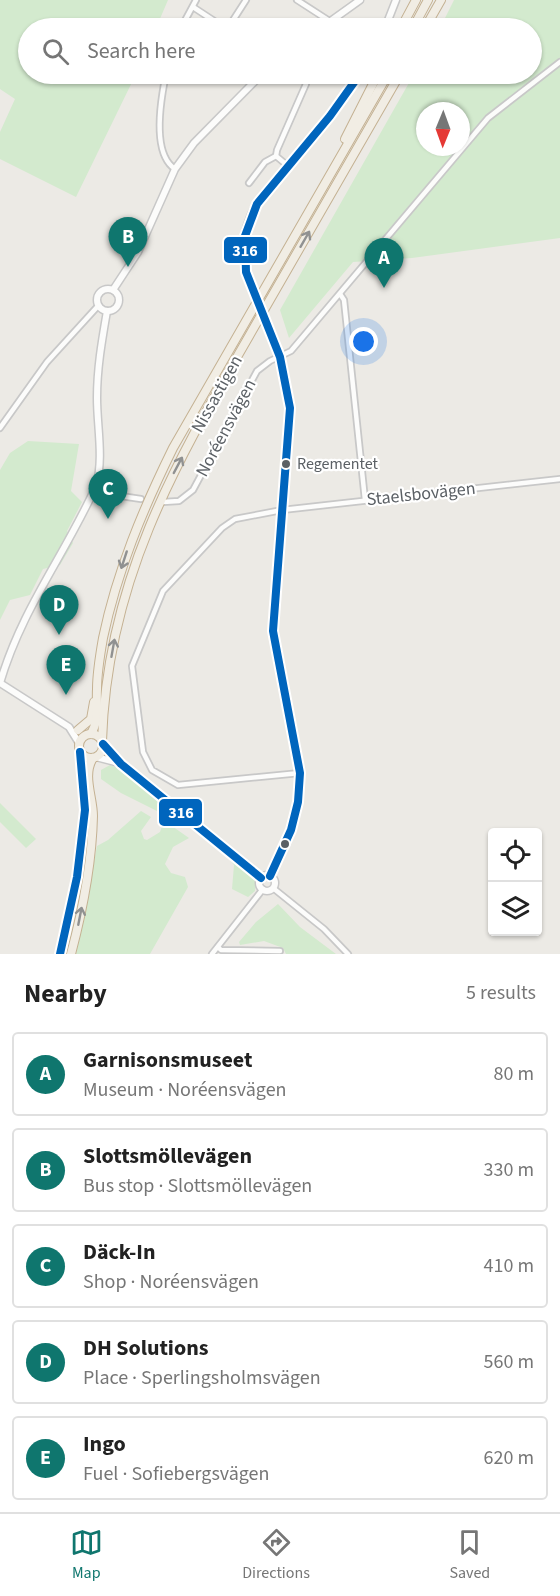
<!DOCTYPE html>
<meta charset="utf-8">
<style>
body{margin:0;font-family:"Source Sans 3",sans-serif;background:#f6f6f6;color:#222}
.controls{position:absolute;right:18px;bottom:18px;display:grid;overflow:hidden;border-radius:6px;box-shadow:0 2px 4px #0004}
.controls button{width:54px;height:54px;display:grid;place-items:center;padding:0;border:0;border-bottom:2px solid #e0e0e0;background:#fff;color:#222;font:30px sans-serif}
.compass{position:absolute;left:416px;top:102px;width:54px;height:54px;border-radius:50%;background:#fff;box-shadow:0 2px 4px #0004;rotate:181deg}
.you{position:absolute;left:364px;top:342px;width:21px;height:21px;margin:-15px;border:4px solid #fff;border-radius:50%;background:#1a73e8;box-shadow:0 0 0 9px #1a73e833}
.badge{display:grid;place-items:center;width:39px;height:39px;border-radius:50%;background:#0f766e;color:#fff;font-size:20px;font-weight:700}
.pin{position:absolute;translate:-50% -50px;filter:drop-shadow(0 2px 3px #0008)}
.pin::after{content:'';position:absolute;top:32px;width:21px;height:18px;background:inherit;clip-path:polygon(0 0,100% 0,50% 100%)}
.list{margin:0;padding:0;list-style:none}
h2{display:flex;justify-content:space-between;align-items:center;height:78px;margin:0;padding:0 24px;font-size:26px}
h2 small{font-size:20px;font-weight:400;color:#767676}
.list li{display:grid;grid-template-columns:39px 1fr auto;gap:18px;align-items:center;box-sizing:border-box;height:84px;margin:0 12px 12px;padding:0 12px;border:2px solid #e0e0e0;border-radius:6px}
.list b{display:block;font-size:22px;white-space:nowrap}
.list p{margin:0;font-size:20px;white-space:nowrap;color:#767676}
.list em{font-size:20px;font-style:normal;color:#767676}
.icon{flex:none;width:33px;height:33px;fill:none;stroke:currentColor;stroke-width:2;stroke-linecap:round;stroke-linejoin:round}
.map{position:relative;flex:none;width:560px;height:954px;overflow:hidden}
.search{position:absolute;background:#fff;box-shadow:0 2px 4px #0004;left:18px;right:18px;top:18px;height:66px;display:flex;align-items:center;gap:15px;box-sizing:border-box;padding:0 21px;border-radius:33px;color:#767676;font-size:22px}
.sheet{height:558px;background:#fff}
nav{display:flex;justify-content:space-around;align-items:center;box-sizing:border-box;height:84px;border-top:2px solid #e0e0e0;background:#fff;font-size:16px;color:#767676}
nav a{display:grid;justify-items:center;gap:3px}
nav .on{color:#0f766e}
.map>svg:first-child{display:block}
.green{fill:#d3eace;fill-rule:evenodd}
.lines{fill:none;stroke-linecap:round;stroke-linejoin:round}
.minor-casing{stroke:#c8c8c8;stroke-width:8}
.tertiary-casing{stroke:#c8c8c8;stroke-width:9}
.trunk-casing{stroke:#c4b192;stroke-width:10}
.minor{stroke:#fcfcfb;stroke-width:4.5}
.tertiary{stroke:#fcfcfb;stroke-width:6}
.trunk{stroke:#f1ede4;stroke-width:8}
.tertiary-bridge-casing{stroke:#c8c8c8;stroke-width:9;stroke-linecap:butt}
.tertiary-bridge{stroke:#fcfcfb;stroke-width:6}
.bus-1-casing{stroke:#fff;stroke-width:12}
.bus-1{stroke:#0065bd;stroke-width:8}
.oneway{stroke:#909191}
.bus-dot{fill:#5b6065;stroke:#fff;stroke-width:2}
.labels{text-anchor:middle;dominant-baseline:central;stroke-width:4.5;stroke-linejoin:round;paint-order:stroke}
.bus-label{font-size:16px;fill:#5b6065;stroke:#fff;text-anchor:start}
.street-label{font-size:18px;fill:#5b6065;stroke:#fff}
.line-badge{stroke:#fff;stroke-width:2}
.badge-label{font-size:16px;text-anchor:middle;font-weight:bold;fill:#fff}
</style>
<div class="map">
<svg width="560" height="954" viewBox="0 0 560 954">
<rect width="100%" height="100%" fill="#eceae5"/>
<!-- green -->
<g class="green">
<path d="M0,0H168L156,28H28V74H136L76,197L0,159V132L15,99L0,89Z"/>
<path d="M454,0H560V238L412,258L353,262L289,338L280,310L414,74H532V28H440ZM425,111H461V147H425Z"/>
<path d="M28,441L79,444L71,491L82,502L67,531L73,543L60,565L43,569L30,595L10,600L0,620V470L10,453Z"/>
<path d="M110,765L121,769L178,816L179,822L121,793L101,779V770Z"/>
<path d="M0,803L36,839L26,848L0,822Z"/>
<path d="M141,811L151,817L141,831L144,839L147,840L160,832L163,823L169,824L189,838L173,847L165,864L171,873L185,877L188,887L150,954H76L97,846L108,840Z"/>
<path d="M226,855L247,871L256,882L255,891L248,897L232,889L234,865Z"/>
<path d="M278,904L300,927L336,954H286L283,948L264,941L240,945L239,942L256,922Z"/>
</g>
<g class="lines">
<!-- minor casing -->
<g class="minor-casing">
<g id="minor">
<path d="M297,0L331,22"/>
<path d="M193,7L225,28"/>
<path d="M181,28L196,0"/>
<path d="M228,28L246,0"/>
<path d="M166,74C161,98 151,153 175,169"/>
<path d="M288,166L276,156L277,150L306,84"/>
<path d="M249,183L265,162L276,156"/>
<path d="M340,294L344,300L365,500"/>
<path d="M0,428L47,362L98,306"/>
<path d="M94,492L141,499"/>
<path d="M163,502L179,501L193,490L257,371L270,361L291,351L488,118L560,62"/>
<path d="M300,773L178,785L152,770L143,752L132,666L163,591L222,528L235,519L282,510L560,479"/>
<path d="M273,888L324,929L348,954"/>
<path d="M218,947L221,950L280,951"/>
<path d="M212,954L263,889"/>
</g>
</g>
<!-- tertiary casing -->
<g class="tertiary-casing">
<g id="tertiary">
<path d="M321,28L360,0"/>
<path d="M385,28L396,0"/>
<path d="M250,284C242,265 241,239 249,220C257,197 277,180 292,161C316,133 340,105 360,74"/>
<circle cx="108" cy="300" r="11"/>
<path d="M113,290L138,252L175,169L194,143L262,74"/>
<path d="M0,683C22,608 65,555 96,486C104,458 97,427 97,398C97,368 102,340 107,311"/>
<path d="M0,683L69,727L79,743"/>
<path d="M103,744L121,764L261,878"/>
<path d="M96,757L119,763"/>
<circle cx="267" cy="883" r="8"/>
<path d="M270,876L291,830L298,802L300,773L273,631L290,408L280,357L271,332"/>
</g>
</g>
<!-- trunk casing -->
<g class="trunk-casing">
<g id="trunk">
<path d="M401,28L416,0"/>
<path d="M413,28L428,0"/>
<path d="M425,28L441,0"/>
<path d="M345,139L378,74"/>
<path d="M78,730L91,719L94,702"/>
<circle cx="91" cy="746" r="12"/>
<path d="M91,734C100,718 96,706 97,689C97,672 100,655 103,638C117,571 143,509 173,448L388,74"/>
<path d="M102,741C107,575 180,456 260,317C307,236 353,155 400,74"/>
<path d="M60,954L77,877L85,810L80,752"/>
<path d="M71,954C83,909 92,863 93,816C93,797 82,775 93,758"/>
</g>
</g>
<!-- minor -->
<use href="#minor" class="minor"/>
<!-- tertiary -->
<use href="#tertiary" class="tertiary"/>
<!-- trunk -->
<use href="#trunk" class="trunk"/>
<!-- tertiary-bridge casing -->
<g class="tertiary-bridge-casing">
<path id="tertiary-bridge" d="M250,284L271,332"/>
</g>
<!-- tertiary-bridge -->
<use href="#tertiary-bridge" class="tertiary-bridge"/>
<!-- bus-1 casing -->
<g class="bus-1-casing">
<g id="bus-1">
<path d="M103,744L121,764L261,878"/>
<path d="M270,876L291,830L298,802L300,773L273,631L290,408L280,357L246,272L245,236L257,204L330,116L360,74"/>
<path d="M60,954L77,877L85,810L80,752"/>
</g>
</g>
<!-- bus-1 -->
<use href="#bus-1" class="bus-1"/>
</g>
<!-- one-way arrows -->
<defs><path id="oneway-shaft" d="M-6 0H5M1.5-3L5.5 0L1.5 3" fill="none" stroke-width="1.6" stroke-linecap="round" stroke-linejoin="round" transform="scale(1.5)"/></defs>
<g class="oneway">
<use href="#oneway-shaft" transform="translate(305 239) rotate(-60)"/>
<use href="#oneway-shaft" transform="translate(178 465) rotate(-62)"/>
<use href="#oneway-shaft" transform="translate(124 560) rotate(108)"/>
<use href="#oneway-shaft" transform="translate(113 648) rotate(-80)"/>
<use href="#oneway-shaft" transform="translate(80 916) rotate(-79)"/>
</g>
<!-- markers -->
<g class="bus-dot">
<circle cx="286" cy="464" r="5"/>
<circle cx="285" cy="844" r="5"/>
</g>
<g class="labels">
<!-- bus labels -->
<g class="bus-label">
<text x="297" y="464">Regementet</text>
</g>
<!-- street labels -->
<g class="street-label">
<text transform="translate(217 394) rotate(-61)">Nissastigen</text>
<text transform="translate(226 428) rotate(-62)">Noréensvägen</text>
<text transform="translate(421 494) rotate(-6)">Staelsbovägen</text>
</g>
</g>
<g class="line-badge">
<rect x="223" y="236" width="45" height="28" rx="6" fill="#0065bd"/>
<rect x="158" y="798" width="45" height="29" rx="6" fill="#0065bd"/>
</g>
<g class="badge-label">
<text x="245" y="256">316</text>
<text x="181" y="818">316</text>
</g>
</svg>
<div class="controls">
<button><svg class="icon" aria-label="locate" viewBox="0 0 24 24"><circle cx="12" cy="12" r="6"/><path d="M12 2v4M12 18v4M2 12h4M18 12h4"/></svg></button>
<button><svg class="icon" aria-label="layers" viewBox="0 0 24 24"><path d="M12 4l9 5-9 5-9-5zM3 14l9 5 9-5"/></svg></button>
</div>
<svg class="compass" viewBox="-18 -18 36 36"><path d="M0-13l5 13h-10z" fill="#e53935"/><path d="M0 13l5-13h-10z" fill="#767676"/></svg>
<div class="you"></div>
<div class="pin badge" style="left:384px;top:288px">A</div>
<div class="pin badge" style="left:128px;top:267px">B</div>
<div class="pin badge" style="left:108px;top:519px">C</div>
<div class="pin badge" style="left:59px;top:635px">D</div>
<div class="pin badge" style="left:66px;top:695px">E</div>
<div class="search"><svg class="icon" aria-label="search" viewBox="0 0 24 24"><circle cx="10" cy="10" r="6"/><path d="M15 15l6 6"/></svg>Search here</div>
</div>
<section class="sheet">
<h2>Nearby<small>5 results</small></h2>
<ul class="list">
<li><span class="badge">A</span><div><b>Garnisonsmuseet</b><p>Museum · Noréensvägen</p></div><em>80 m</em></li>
<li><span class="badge">B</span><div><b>Slottsmöllevägen</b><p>Bus stop · Slottsmöllevägen</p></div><em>330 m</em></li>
<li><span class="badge">C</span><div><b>Däck-In</b><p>Shop · Noréensvägen</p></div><em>410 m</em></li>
<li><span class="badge">D</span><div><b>DH Solutions</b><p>Place · Sperlingsholmsvägen</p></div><em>560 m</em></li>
<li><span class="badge">E</span><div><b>Ingo</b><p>Fuel · Sofiebergsvägen</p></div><em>620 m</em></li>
</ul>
</section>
<nav>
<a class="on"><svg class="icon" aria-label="map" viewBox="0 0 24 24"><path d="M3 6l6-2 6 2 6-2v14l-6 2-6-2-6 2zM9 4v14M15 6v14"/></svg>Map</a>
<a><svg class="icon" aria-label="directions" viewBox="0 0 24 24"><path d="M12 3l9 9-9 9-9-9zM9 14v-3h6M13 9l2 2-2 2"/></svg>Directions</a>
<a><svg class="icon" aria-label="saved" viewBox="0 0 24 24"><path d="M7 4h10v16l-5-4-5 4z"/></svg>Saved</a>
</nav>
